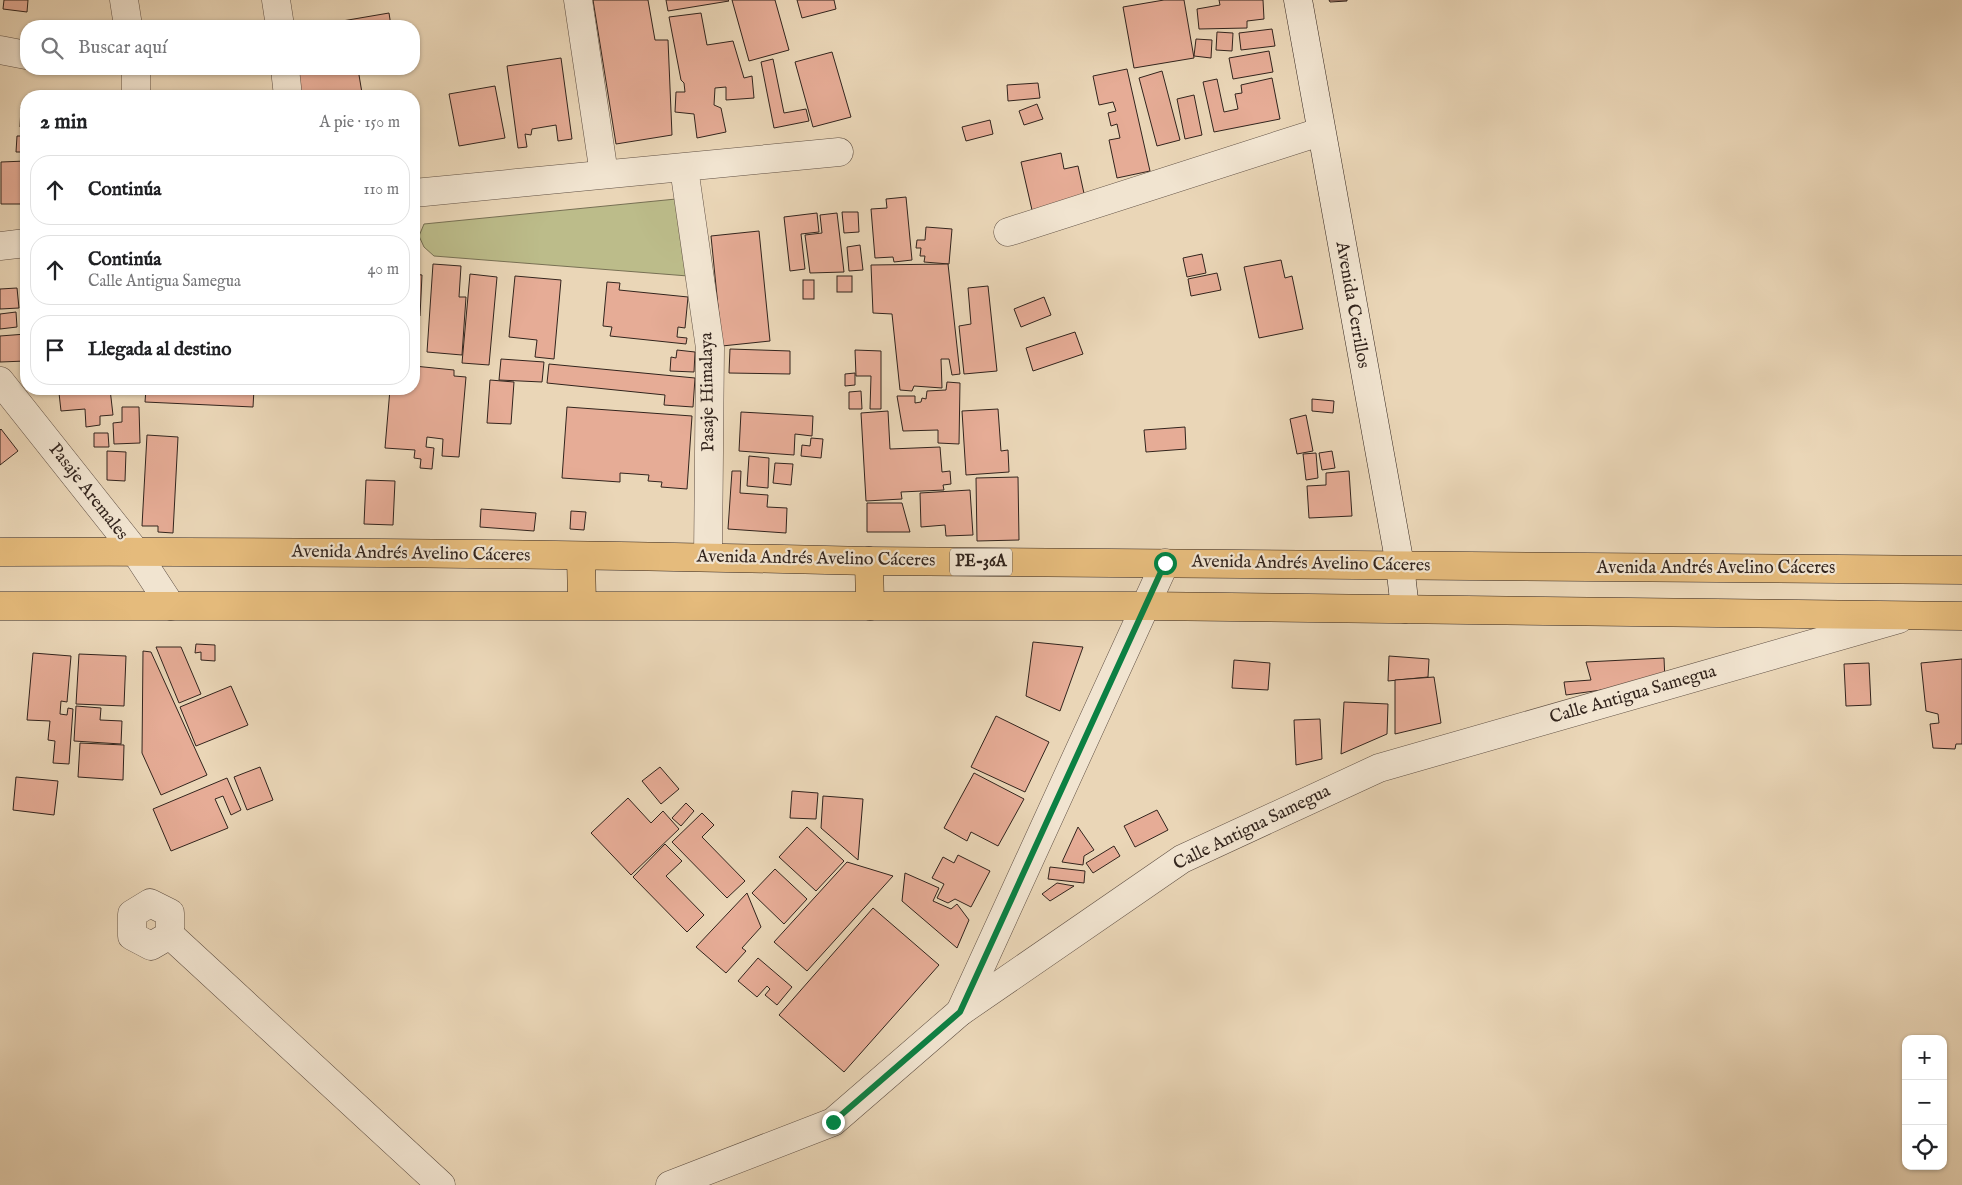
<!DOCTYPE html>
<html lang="es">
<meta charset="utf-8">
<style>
body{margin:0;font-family:"IM FELL English",serif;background:#f2f2f2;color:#202124}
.controls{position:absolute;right:15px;bottom:15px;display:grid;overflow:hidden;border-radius:10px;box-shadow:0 1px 4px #0004}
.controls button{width:45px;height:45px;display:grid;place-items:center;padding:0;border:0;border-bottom:1px solid #e0e0e0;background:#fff;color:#202124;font:25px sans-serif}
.stop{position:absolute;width:15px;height:15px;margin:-11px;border:4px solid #0b8043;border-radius:50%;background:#fff}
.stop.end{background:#0b8043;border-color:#fff;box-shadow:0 1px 5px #0008}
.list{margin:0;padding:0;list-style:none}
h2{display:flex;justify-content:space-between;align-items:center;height:65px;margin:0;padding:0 20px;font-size:21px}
h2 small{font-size:16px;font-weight:400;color:#757577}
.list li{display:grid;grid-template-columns:32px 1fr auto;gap:15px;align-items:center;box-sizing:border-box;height:70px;margin:0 10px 10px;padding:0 10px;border:1px solid #e0e0e0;border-radius:20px}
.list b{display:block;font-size:19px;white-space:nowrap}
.list p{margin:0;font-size:16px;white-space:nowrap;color:#757577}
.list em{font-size:16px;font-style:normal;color:#757577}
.icon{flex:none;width:28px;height:28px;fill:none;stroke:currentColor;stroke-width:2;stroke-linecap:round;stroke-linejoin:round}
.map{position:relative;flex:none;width:1962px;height:1185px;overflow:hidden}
.search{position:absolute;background:#fff;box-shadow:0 1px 4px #0004;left:20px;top:20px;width:400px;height:55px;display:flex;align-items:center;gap:12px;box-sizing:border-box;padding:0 18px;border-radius:20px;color:#757577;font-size:19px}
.panel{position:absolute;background:#fff;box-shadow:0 1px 4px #0004;left:20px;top:90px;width:400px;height:305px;border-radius:20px}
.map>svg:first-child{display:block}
.green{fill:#bcbc8a;stroke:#777054}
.building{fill:#e6ac96;stroke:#32241d}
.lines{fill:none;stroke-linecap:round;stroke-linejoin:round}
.street-casing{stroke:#605044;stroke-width:29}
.secondary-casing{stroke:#32241d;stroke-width:29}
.highway-casing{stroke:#32241d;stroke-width:29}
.street{stroke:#f1e4d0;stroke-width:28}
.secondary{stroke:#f1e4d0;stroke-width:28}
.highway{stroke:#e5bb7c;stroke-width:28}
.route{stroke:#0b8043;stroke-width:6}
.labels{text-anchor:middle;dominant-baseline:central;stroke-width:4.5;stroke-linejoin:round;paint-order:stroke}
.shield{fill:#f1e4d0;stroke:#6b5e53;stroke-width:1}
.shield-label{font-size:16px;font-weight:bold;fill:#32241d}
.street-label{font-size:18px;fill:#32241d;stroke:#f1e4d0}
</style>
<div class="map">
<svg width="1962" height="1185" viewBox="0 0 1962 1185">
<rect width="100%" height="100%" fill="#ead6b7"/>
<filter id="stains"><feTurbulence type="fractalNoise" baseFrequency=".004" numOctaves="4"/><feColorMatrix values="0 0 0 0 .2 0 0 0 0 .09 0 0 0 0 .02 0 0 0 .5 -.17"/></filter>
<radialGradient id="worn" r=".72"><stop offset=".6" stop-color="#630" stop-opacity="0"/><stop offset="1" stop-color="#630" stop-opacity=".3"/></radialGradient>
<!-- green -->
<path class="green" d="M676,199L688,276L434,256L424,247L419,236L424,224Z"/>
<!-- building -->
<g class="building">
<path d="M4,0H28L27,12L3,9Z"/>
<path d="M593,0H648L655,40H668L672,135L616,144Z"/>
<path d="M666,0H728L729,1L668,11Z"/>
<path d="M732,0H775L789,50L749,61Z"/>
<path d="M797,0H834L836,9L802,18Z"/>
<path d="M1164,0H1184L1194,58L1134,68L1123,7Z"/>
<path d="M1219,0H1263L1264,19L1247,21V28L1199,29L1197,9L1220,5Z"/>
<path d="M1329,0H1347V1L1330,2Z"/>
<path d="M389,13L391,26H313Z"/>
<path d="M701,13L707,45L733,41L744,78L752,76L754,98L726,100V87L715,88L714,105L721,108L726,132L697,138L694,114L675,112L676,92H685L684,83L681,80L669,17Z"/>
<path d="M263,21L264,26H189V25Z"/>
<path d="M1272,29L1275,46L1241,50L1239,33Z"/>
<path d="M1217,32L1233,33L1232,51L1216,50Z"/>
<path d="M1196,39L1212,40L1211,58L1194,56Z"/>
<path d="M1269,51L1273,72L1233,79L1229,58Z"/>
<path d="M832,52L851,117L813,127L795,62Z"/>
<path d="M561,58L572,139L558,141L556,125L532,129L531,135L525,134L527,147L518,148L507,66Z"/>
<path d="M773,59L784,113L806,109L809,121L774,128L761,62Z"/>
<path d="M293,69H358L362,93L342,96H297Z"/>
<path d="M1127,69L1150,171L1117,178L1109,140L1120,138L1117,124L1111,126L1108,113L1116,111L1113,102L1099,105L1093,76Z"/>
<path d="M1162,71L1180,140L1157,146L1139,78Z"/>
<path d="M1272,78L1280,119L1214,132L1203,82L1217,79L1224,112L1238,109L1235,94L1242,93L1241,85Z"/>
<path d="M1038,83L1040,98L1008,101L1007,85Z"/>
<path d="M495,86L505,138L459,146L449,94Z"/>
<path d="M1194,95L1202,135L1185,139L1177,99Z"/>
<path d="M1037,104L1043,119L1024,125L1019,111Z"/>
<path d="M21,107L26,108V127H20Z"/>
<path d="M990,120L993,134L966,141L962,127Z"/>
<path d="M17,136H26V152H16Z"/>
<path d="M1061,153L1064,169L1078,166L1085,198L1032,210L1021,162Z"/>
<path d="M26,161V204H1V162Z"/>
<path d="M906,197L912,260L894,262L893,257L875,258L871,209L887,208L886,199Z"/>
<path d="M842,212H858L859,232L844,233Z"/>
<path d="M817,213L819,232L801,234L805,269L790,271L784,217Z"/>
<path d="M837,213L844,272L810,273L805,235L822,233L820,215Z"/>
<path d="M926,227L952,229L949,264L924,262L925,256H920L921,248H916L917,240H925Z"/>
<path d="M759,231L770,341L722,346L711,236Z"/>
<path d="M860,245L863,270L849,271L847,247Z"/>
<path d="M1202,254L1206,273L1187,277L1183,258Z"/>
<path d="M1281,260L1285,278L1292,276L1303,329L1259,338L1244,267Z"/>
<path d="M433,264L461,266L459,297H466L462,355L427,352Z"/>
<path d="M948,264L960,374L952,375L949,359H941L942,388L914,386L912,391L900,390L892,314L873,313L871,265Z"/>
<path d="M1217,273L1221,290L1191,296L1188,279Z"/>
<path d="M414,274L422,275L420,316L414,315Z"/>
<path d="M470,274L497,277L489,365L462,363Z"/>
<path d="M515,276L561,280L554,359L535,357L537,340L509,337Z"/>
<rect x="837" y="276" width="15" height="16"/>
<rect x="803" y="280" width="11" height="19"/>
<path d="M607,282L620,283L619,290L688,297L685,328L678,327L677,337L687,338L686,344L610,336L612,327L603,326Z"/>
<path d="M988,286L997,371L964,374L959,326L971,324L968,288Z"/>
<path d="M17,288L19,308L0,309V289Z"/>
<path d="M1044,297L1051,315L1021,327L1014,309Z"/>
<path d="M16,312L17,327L0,329V314Z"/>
<path d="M1075,332L1083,354L1033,371L1026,348Z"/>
<path d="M26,334V361L0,362V336Z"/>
<path d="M730,349L790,351V374L729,373Z"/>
<path d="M677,350L695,352L694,372L670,371L671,357L676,358Z"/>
<path d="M855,350L881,351V409H870L871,376H856Z"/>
<path d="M501,359L544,362L542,382L499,380Z"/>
<path d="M549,364L695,378L693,407L664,405L665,395L547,383Z"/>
<path d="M414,366L454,370V376L466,377L459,457L442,456L443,439L427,437L426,447L434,448L432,469L420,468L421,459L414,458L415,450L385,448L390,389H414Z"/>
<path d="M855,373V385L845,386V374Z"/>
<path d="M490,380L514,382L511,424L487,423Z"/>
<path d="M947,382L960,383L959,444L938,443V430L903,431L897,396H915V403L921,402L922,398L926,399L927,391L946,390Z"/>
<path d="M110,389L113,415L100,416V425L86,427L85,409L61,411L59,393Z"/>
<path d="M146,389H254L253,407L145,402Z"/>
<path d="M861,391L862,409H849V392Z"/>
<path d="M1312,399L1334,401L1333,413L1312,411Z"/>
<path d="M122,407H139L140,443L114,444L113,423L122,422Z"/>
<path d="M567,407L692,416L687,489L661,487L662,482L648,481L649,475L620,473V482L562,478Z"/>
<path d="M998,409L1001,451L1008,450L1009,472L966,475L962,411Z"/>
<path d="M888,411L890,449L940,447L942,472L950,471L951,484L943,485L944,490L901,492L902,499L866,501L861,413Z"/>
<path d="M741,412L813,416L812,436L795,434L794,455L739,451Z"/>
<path d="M1306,415L1313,451L1297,454L1290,419Z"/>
<path d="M1185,427L1186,449L1146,452L1144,430Z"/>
<path d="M1,429L18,451L0,465V430Z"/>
<path d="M94,433H108L109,447H94Z"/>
<path d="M147,435L178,437L173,533L158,532V526H142Z"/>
<path d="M811,438L823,439L821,458L801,456L802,445L810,446Z"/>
<path d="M107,451L126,452L125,481L107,480Z"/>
<path d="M1332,451L1335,468L1322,470L1319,453Z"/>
<path d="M1316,453L1318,478L1306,480L1303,454Z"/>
<path d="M749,456L769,458L768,488L747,486Z"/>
<path d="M775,463L793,464L791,485L773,483Z"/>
<path d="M732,471H741L740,493L768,495L767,507L787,508L786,533L728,529Z"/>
<path d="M1349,471L1352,516L1309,518L1307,486L1326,485V473Z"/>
<path d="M1018,477L1019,540L977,541L976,478Z"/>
<path d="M366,480L395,481L393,525L364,524Z"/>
<path d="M970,490L973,535L946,536L945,525L921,527L920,493Z"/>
<path d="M867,503H902L910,532H867Z"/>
<path d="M481,509L536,513L534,531L480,527Z"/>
<path d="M571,511L586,512L584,530L570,529Z"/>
<path d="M1033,642L1083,647L1060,711L1026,696Z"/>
<path d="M196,644L215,645V661L201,660V652L195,653Z"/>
<path d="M156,647H181L201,694L179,703Z"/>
<path d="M143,651L151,652L207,775L161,795L142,753Z"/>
<path d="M33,653L71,656L67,702L61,701L60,714L67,715L68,708L73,709L69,764L53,763L55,741L48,740L50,721L27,720Z"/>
<path d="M79,654L126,656L124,706L76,704Z"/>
<path d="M1389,656L1429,659L1428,677L1388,681Z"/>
<path d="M1664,658L1665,681L1566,695L1564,682L1591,680L1586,662Z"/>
<path d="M1962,659V744H1956L1955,749L1933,748L1930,724L1939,723L1938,714L1926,711L1921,663Z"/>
<path d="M1234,660L1270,663L1268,690L1232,688Z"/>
<path d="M1869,663L1871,705L1846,706L1844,664Z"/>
<path d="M1434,677L1441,723L1395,734V680Z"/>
<path d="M231,686L248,725L196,746L180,707Z"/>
<path d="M1344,702L1388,704L1387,734L1341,754Z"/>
<path d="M76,706L101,708L100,720L122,721L121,744L74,741Z"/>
<path d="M996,716L1049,742L1025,792L971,767Z"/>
<path d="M1320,719L1322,759L1296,765L1294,720Z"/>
<path d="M80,743L124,745L123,780L78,777Z"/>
<path d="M260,767L273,800L247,810L234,777Z"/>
<path d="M660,767L679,789L661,804L642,781Z"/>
<path d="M974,773L1024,799L998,846L971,832L967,841L944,828Z"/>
<path d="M16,777L58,781L54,815L13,810Z"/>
<path d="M227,778L241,810L231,815L223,796L215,799L228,828L171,851L153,809Z"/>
<path d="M792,791L818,793L816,819L790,818Z"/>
<path d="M823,796L863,799L858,860L821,828Z"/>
<path d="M628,798L651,823L663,811L679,829L631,875L591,833Z"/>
<path d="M686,803L694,811L681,826L672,818Z"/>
<path d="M1157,810L1168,830L1135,847L1124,826Z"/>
<path d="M702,813L714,825L702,837L745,881L727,898L672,842Z"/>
<path d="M807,827L844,861L816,891L779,857Z"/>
<path d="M1078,827L1094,850L1084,856L1083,865L1062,862Z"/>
<path d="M665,844L682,861L666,876L704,915L687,932L633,877Z"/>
<path d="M1114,846L1120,856L1093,873L1086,863Z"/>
<path d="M958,855L990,871L971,907L955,899L948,903L937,898L944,884L932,878L943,857L954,863Z"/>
<path d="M847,862L893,876L807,971L774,942Z"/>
<path d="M1050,867L1085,871L1084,883L1048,879Z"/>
<path d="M775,869L807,899L784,924L752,893Z"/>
<path d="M905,873L939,888L933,901L951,909L957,904L969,920L957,948L902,901Z"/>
<path d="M1057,883L1074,886L1050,901L1042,894Z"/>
<path d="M747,893L761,927L742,948L746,951L726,973L696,947Z"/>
<path d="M873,908L939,965L844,1072L779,1015Z"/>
<path d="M758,958L792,987L777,1005L765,995L770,989L767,986L757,997L738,981Z"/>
</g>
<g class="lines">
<!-- street casing -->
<g class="street-casing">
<g id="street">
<path d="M124,0L128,26"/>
<path d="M276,0L280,26"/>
<path d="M578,0L604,174"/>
<path d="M0,50L26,55"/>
<path d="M136,69V96"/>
<path d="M285,69L288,96"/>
<path d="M684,168L710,348L708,557"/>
<path d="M414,193L839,152"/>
<path d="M1008,232L1320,132"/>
<path d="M0,246L26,243"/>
<path d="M0,381L135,551L171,606"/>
<path d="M150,903L170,913V935L151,946L132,936V914Z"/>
<path d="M170,935L441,1185"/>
<path d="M960,1012L1165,563"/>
<path d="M670,1185L833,1122L960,1012L1182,859L1379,768L1899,619"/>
</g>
</g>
<!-- secondary casing -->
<g class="secondary-casing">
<path id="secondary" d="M1298,0L1400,565L1405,609"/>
</g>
<!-- highway casing -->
<g class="highway-casing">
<g id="highway">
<path d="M0,552C289,551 579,554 869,561L1962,570"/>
<path d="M581,556L582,605"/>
<path d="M869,561L870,606"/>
<path d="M0,606H1145L1962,616"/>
</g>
</g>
<!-- street -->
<use href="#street" class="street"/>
<!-- secondary -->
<use href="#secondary" class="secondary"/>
<!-- highway -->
<use href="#highway" class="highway"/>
</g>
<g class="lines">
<!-- route -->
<path class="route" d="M833,1122L960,1012L1165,563"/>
</g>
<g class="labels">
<!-- shield labels -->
<rect class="shield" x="950" y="548.5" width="62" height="27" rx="4"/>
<g class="shield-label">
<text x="981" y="562">PE-36A</text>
</g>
<!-- street labels -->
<g class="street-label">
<text transform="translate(1352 305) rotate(80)">Avenida Cerrillos</text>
<text transform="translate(708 392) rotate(-91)">Pasaje Himalaya</text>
<text transform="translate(88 492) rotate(52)">Pasaje Aremales</text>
<text transform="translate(411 554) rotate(1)">Avenida Andrés Avelino Cáceres</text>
<text transform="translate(816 559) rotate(1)">Avenida Andrés Avelino Cáceres</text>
<text transform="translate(1311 564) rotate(1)">Avenida Andrés Avelino Cáceres</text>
<text x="1716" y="568">Avenida Andrés Avelino Cáceres</text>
<text transform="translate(1633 695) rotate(-16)">Calle Antigua Samegua</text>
<text transform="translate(1252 828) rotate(-26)">Calle Antigua Samegua</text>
</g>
</g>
<rect width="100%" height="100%" filter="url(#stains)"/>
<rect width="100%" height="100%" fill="url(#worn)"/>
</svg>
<div class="controls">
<button>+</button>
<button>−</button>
<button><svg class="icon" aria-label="locate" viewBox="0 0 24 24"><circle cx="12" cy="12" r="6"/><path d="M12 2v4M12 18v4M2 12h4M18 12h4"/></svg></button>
</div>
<div class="stop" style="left:1165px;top:563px"></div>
<div class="stop end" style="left:833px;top:1122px"></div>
<div class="search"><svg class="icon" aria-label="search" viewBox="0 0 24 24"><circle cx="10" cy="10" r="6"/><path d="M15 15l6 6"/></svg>Buscar aquí</div>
<section class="panel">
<h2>2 min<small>A pie · 150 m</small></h2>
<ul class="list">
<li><svg class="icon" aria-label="ahead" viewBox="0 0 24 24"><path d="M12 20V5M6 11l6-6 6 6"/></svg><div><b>Continúa</b></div><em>110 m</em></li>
<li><svg class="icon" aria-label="ahead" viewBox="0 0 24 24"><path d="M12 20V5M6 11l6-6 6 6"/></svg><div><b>Continúa</b><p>Calle Antigua Samegua</p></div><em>40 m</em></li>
<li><svg class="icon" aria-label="arrive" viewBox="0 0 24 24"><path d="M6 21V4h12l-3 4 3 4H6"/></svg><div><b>Llegada al destino</b></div></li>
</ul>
</section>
</div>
